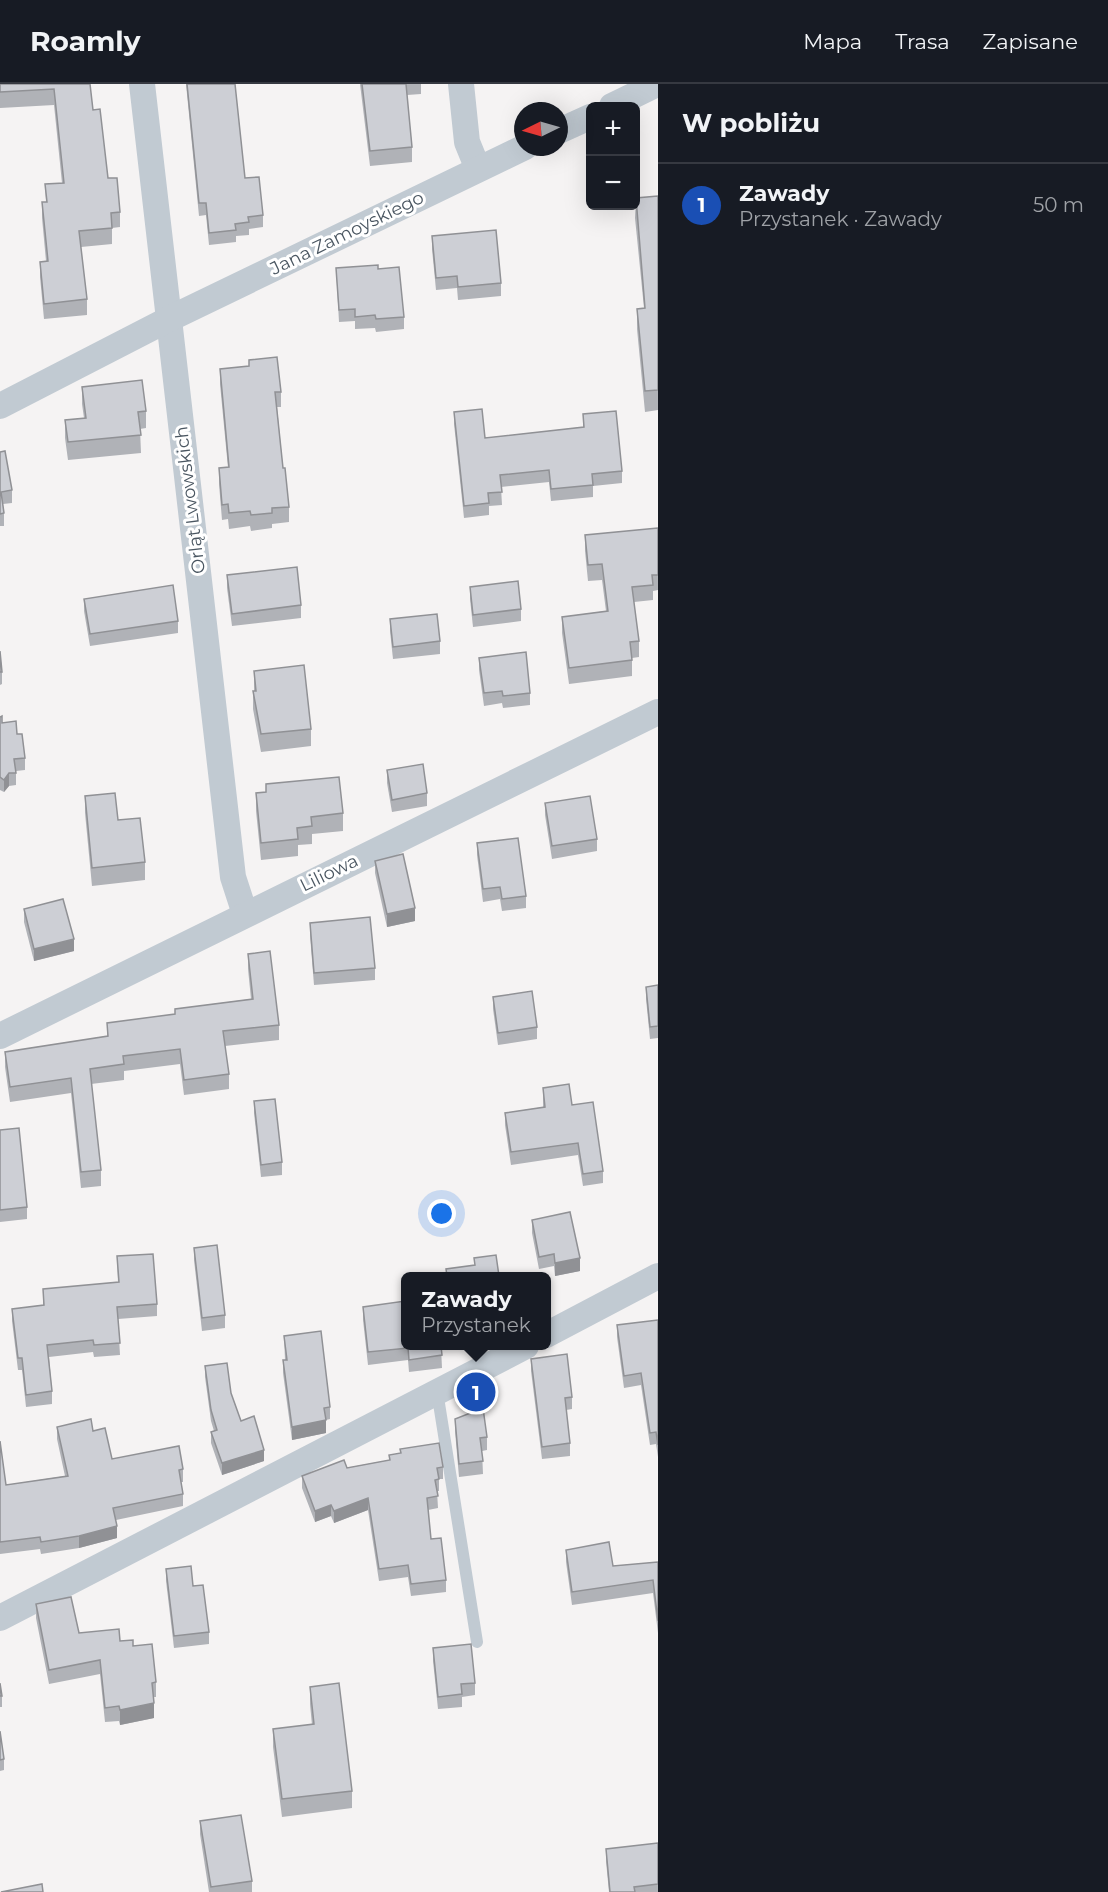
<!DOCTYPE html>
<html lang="pl">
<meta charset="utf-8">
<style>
body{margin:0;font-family:Montserrat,sans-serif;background:#242831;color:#f1f3f6}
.controls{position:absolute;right:18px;top:18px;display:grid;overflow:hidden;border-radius:9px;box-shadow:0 6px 24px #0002}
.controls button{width:54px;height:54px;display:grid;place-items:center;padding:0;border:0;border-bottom:2px solid #363941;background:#171b24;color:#f1f3f6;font:30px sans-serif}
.compass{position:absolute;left:514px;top:18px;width:54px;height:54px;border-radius:50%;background:#171b24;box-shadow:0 6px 24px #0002;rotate:265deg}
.you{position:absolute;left:442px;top:1130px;width:21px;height:21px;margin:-15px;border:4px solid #fff;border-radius:50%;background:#1a73e8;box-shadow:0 0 0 9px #1a73e833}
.badge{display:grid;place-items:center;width:39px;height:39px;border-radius:50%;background:#0f766e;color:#fff;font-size:20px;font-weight:700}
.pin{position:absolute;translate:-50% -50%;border:3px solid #fff;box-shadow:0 2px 6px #0006}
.popup{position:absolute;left:401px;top:1188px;width:150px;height:78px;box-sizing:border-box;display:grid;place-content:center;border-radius:9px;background:#171b24;filter:drop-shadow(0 2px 4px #0005);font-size:20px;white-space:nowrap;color:#9ea1a6}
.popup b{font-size:22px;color:#f1f3f6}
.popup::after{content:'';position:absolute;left:50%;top:100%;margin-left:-12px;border:12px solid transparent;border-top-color:#171b24}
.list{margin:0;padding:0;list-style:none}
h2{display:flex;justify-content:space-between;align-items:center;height:78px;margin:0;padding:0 24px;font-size:26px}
h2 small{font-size:20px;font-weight:400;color:#9ea1a6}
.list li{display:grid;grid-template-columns:39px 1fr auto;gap:18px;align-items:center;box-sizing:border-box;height:84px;padding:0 24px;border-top:2px solid #363941}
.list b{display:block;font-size:22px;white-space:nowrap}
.list p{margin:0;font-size:20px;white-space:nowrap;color:#9ea1a6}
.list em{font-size:20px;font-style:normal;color:#9ea1a6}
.map{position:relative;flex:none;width:658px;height:1808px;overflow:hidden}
header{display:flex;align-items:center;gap:36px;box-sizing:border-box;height:84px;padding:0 30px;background:#171b24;border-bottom:2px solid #363941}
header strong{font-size:28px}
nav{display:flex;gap:33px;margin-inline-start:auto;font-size:21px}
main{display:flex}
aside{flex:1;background:#171b24}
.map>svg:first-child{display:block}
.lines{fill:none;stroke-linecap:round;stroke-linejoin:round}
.lane{stroke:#c1cad2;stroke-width:12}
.street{stroke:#c1cad2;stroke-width:26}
.wall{fill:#b0b2b7}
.shaded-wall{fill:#909195}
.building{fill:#cdcfd5;stroke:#909195;stroke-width:1.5}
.labels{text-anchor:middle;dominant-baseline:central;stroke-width:6;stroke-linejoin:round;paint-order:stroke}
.street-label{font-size:18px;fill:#4a5661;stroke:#fff}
</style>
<header>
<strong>Roamly</strong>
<nav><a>Mapa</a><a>Trasa</a><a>Zapisane</a></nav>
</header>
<main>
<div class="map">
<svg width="658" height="1808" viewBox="0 0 658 1808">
<rect width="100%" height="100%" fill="#f5f3f3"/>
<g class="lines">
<!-- lane -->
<path class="lane" d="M437,1307L477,1558"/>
<!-- street -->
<g class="street">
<path d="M142,0L233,793L245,830"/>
<path d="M461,0L467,58L478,85"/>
<path d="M612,22L657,0"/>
<path d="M559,47L590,33"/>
<path d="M0,322L169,235L525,63"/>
<path d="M0,952L658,628"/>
<path d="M546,1251L658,1192"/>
<path d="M0,1534L526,1262"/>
</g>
</g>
<!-- wall -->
<g class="wall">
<path d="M0,0H90L93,26L108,94L120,128V143L112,144V160L81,163L87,215V231L44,235L40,193V178L46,177L42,134V118H46L45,100L62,99L54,21L0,24Z"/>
<path d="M186,0H235L245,94L263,131V143L249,145V151L236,152V158L209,161L206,131L199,132Z"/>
<path d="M360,0H421V10L407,11L412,63V78L370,82Z"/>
<path d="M658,112V326L645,328L637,245V225L644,224L635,134L636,114Z"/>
<path d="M432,152L501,199V212L458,216L457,204L436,206L432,165Z"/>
<path d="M336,184L378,185L404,233V245L376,248L375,244L355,245V237L339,238Z"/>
<path d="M249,276L281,308V323H277L283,384L289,423V438L272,440V444L251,447L250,442L229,445L228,435L222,436L219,400V384H228L220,300V285L249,282Z"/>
<path d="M82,303L146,327V344L140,345L141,369L68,376L65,354V336L84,334L82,320Z"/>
<path d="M454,328L485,354L583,343V330L622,387V399L593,402V413L551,417L549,398L501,403L502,421L489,422V431L464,434L454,340Z"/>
<path d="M0,368L12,406V419L3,420L4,429V442H0Z"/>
<path d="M658,444V506L653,507V516L634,518L639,557V573L632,574V592L569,600L562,549V533L606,527L602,496L588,497L585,467V451Z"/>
<path d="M227,491L301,521V534L232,542L227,504Z"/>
<path d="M470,503L521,525V537L473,543L470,515Z"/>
<path d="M84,515L178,537V549L90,562L84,527Z"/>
<path d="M390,535L440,557V570L393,575L390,547Z"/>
<path d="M0,567L2,588V600L0,601Z"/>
<path d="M479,574L530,609V621L503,624L502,619L484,622L479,586Z"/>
<path d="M254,587L311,645V662L261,668L253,625V607H254Z"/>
<path d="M0,633L2,639L17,650L25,674V686L16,687V701L9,702L4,708L0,706Z"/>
<path d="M387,686L427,709V722L392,728L387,699Z"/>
<path d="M266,700L343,729V747L312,750V760L298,761V772L261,776L256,727V709L266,708Z"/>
<path d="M85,712L118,736L145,778V796L92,802L85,729Z"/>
<path d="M545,719L597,755V767L552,775L545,731Z"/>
<path d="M477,759L526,812V824L502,827L500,815L483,818L477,771Z"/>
<path d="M375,777L415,837L387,843L375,789Z"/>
<path d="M24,825L74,867L34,877L24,838Z"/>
<path d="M310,839L375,884V896L314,901L310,851Z"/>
<path d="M248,870L279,941V956L225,962L229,990V1005L184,1011L180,980L124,987V996L91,1000L101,1086V1102L81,1104L71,1009L10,1018L5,983V968L107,952V939L175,931V925L251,915L248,885Z"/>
<path d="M658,901V954L650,955L646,915V903Z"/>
<path d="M493,913L537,943V955L498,961L493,925Z"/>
<path d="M543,1004L572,1021L603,1087V1099L583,1102L578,1071L511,1081L505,1041V1029L543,1023Z"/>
<path d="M254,1017L282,1078V1091L261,1093L254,1029Z"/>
<path d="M0,1046L27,1123V1135L0,1138Z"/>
<path d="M532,1136L580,1187L555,1192L554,1182L539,1185L532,1149Z"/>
<path d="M194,1164L225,1231V1244L202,1247L194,1176Z"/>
<path d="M117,1172L157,1220V1232L118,1235L120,1271L94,1273L93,1268L49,1273L52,1307V1320L26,1323L22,1286H18L12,1237V1225L43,1221V1205L118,1199Z"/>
<path d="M363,1223L405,1262H451L441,1263L442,1284L409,1288L408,1276L368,1281L363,1236Z"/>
<path d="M658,1236V1373L656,1360L650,1361L641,1301L624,1304L617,1253V1241Z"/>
<path d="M284,1252L330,1323V1335L326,1336V1349L292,1356L283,1289V1276H285Z"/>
<path d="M531,1275L572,1313V1325L566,1326L570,1359V1372L542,1375L531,1287Z"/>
<path d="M205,1282L231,1309L241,1337L264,1377L222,1391L211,1359V1348L214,1347L211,1337L205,1293Z"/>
<path d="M455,1335L487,1353V1366L482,1367L483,1390L459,1393L455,1347Z"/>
<path d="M57,1343L93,1347L112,1375L183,1385V1398H181L183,1410V1422L116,1436L117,1454L79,1464L41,1470L40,1465L0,1470V1357L6,1401L65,1392L57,1355Z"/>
<path d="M400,1365L443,1383V1395H439V1407H437L438,1424L428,1426L431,1455L446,1496V1508L411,1512L408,1493L379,1497L368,1426L334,1439L331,1432L315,1438L302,1404V1392L389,1376V1371L400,1370Z"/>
<path d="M566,1466L613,1482L658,1478V1549L653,1509L572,1521L566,1478Z"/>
<path d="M166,1485L193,1502L209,1548V1560L174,1564L166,1497Z"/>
<path d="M36,1520L79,1549L120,1557L133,1562L156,1598V1613H153L154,1634L120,1641L119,1637L105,1638L100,1590L49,1600L36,1534Z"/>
<path d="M433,1564L475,1599V1611L462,1613V1623L438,1625L433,1577Z"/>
<path d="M0,1599L2,1612V1623H0Z"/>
<path d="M310,1603L352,1707V1724L282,1733L273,1663V1645L312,1641L310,1620Z"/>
<path d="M0,1647L4,1675V1686L0,1687Z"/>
<path d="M200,1737L252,1797V1808H209L200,1750Z"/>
<path d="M658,1759V1808H609L606,1777V1765Z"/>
</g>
<!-- shaded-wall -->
<g class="shaded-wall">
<path d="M9,689V702L4,708V696Z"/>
<path d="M415,824V837L387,843V830Z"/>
<path d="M74,855V867L34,877V865Z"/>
<path d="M580,1174V1187L555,1192V1179Z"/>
<path d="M326,1336V1349L292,1356V1343Z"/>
<path d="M264,1366V1377L222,1391V1379Z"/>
<path d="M368,1414V1426L334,1439V1427Z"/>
<path d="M331,1421V1432L315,1438V1427Z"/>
<path d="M117,1442V1454L79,1464V1452Z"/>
<path d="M154,1619V1634L120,1641V1626Z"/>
</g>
<!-- building -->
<g class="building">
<path d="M0,0H90L93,26L100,25L108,94H117L120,128L111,129L112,144L79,147L87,215L44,220L40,178L48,177L42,118H47L45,100L64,99L54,5L0,8Z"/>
<path d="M187,0H235L245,94L259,93L263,131L248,133L249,138L235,140L236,146L209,149L206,119H199Z"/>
<path d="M362,0H406L412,63L370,67Z"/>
<path d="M658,112V306L645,307L637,225L645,224L636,114Z"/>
<path d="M496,146L501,199L458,203L457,192L436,194L432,152Z"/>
<path d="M378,181V185L399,183L404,233L376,235L375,231L355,233V225L339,226L336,184Z"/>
<path d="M277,273L281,308H275L283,384H285L289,423L272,424V429L251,431L250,427L229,429L228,420L222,421L219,384L229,383L220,285L249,282V276Z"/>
<path d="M142,296L146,327L138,328L141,351L68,358L65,336L86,334L82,303Z"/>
<path d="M482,325L485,354L584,343L583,330L616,327L622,387L592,390L593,401L551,405L549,386L500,391L502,408L488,409L489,419L464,422L454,328Z"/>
<path d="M5,367L12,406L1,408L4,429L0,430V368Z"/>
<path d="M658,444V491H652L653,501L632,503L639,557L630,558L632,576L569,584L562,533L608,527L602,480L588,481L585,451Z"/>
<path d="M297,483L301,521L232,530L227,491Z"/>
<path d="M518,497L521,525L473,531L470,503Z"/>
<path d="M173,501L178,537L90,550L84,515Z"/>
<path d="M437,530L440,557L393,563L390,535Z"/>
<path d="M0,567L2,588H0Z"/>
<path d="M526,568L530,609L503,612L502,607L484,609L479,574Z"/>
<path d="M304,581L311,645L261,650L253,607H256L254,587Z"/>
<path d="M2,632V639L16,637L17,650H22L25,674L14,675L16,689H9L4,696L0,693V633Z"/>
<path d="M423,680L427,709L392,716L387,686Z"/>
<path d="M339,693L343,729L311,733L312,742L297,744L298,755L261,759L256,709L266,708V700Z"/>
<path d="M115,709L118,736L140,734L145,778L92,784L85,712Z"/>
<path d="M590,712L597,755L552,762L545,719Z"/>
<path d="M518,754L526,812L502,815L500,803L483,805L477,759Z"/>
<path d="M403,770L415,824L387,830L375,777Z"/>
<path d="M63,815L74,855L34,865L24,825Z"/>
<path d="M370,833L375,884L314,889L310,839Z"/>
<path d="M270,867L279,941L223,947L229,990L184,996L180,965L123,972L124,980L90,985L101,1086L81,1088L71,994L10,1003L5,968L108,952L107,939L175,930V925L253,915L248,870Z"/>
<path d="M658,901V942L650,943L646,903Z"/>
<path d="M532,907L537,943L498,949L493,913Z"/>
<path d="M569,1000L572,1021L593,1018L603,1087L583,1090L578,1059L511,1068L505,1029L545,1023L543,1004Z"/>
<path d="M275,1015L282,1078L261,1081L254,1017Z"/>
<path d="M19,1044L27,1123L0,1126V1046Z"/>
<path d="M570,1128L580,1174L555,1179L554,1170L539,1173L532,1136Z"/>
<path d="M217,1161L225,1231L202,1234L194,1164Z"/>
<path d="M153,1170L157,1220L117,1223L120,1259L94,1261L93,1256L47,1261L52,1307L26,1311L22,1274H18L12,1225L44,1221L43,1205L119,1198L117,1172Z"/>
<path d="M496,1171L499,1192L511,1190L512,1192H447L446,1185L475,1181L474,1174Z"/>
<path d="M405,1217V1262H441L442,1271L409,1276L408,1264L368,1268L363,1223Z"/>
<path d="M658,1236V1361L656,1348L650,1349L641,1289L624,1292L617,1241Z"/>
<path d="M321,1247L330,1323L324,1324L326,1336L292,1343L283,1276H287L284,1252Z"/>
<path d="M567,1270L572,1313L565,1314L570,1359L542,1363L531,1275Z"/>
<path d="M227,1279L231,1309L241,1337L254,1332L264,1366L222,1379L211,1348L217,1346L211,1326L205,1282Z"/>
<path d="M483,1324L487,1353L480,1354L483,1377L459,1380L455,1335Z"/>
<path d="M91,1335L93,1347L105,1344L112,1375L179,1362L183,1385L179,1386L183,1410L113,1424L117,1442L79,1452L41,1458L40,1453L0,1458V1357L6,1401L68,1392L57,1343Z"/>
<path d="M439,1359L443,1383L437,1384L439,1395L435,1396L438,1412L427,1414L431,1455L441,1454L446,1496L411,1500L408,1481L379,1485L368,1414L334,1427L331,1421L315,1427L302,1392L344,1376L347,1384L390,1376L389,1371L401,1369L400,1365Z"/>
<path d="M609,1458L613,1482L658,1478V1537L653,1496L572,1508L566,1466Z"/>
<path d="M191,1482L193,1502L203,1501L209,1548L174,1552L166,1485Z"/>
<path d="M71,1513L79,1549L119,1545L120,1557L133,1556V1562L152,1560L156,1598L152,1599L154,1619L120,1626L119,1622L105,1624L100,1576L49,1586L36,1520Z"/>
<path d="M471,1560L475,1599L461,1600L462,1610L438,1613L433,1564Z"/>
<path d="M0,1599L2,1612H0Z"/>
<path d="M339,1599L352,1707L282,1715L273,1645L314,1640L310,1603Z"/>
<path d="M0,1647L4,1675L0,1676Z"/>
<path d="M241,1731L252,1797L211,1803L200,1737Z"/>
<path d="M658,1759V1800L634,1803L635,1808H610L606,1765Z"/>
<path d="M42,1800L43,1808H1Z"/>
</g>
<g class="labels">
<!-- street labels -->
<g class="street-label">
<text transform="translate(347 149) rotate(-26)">Jana Zamoyskiego</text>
<text transform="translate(190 416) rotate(-97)">Orląt Lwowskich</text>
<text transform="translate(329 789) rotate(-26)">Liliowa</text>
</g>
</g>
</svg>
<div class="controls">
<button>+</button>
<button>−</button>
</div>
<svg class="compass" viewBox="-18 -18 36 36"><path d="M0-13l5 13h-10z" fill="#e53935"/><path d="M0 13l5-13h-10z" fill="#9ea1a6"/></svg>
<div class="you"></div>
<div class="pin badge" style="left:476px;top:1308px;background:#1a4fb4">1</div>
<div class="popup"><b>Zawady</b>Przystanek</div>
</div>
<aside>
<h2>W pobliżu<small></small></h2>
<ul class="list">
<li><span class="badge" style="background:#1a4fb4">1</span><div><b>Zawady</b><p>Przystanek · Zawady</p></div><em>50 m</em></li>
</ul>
</aside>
</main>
